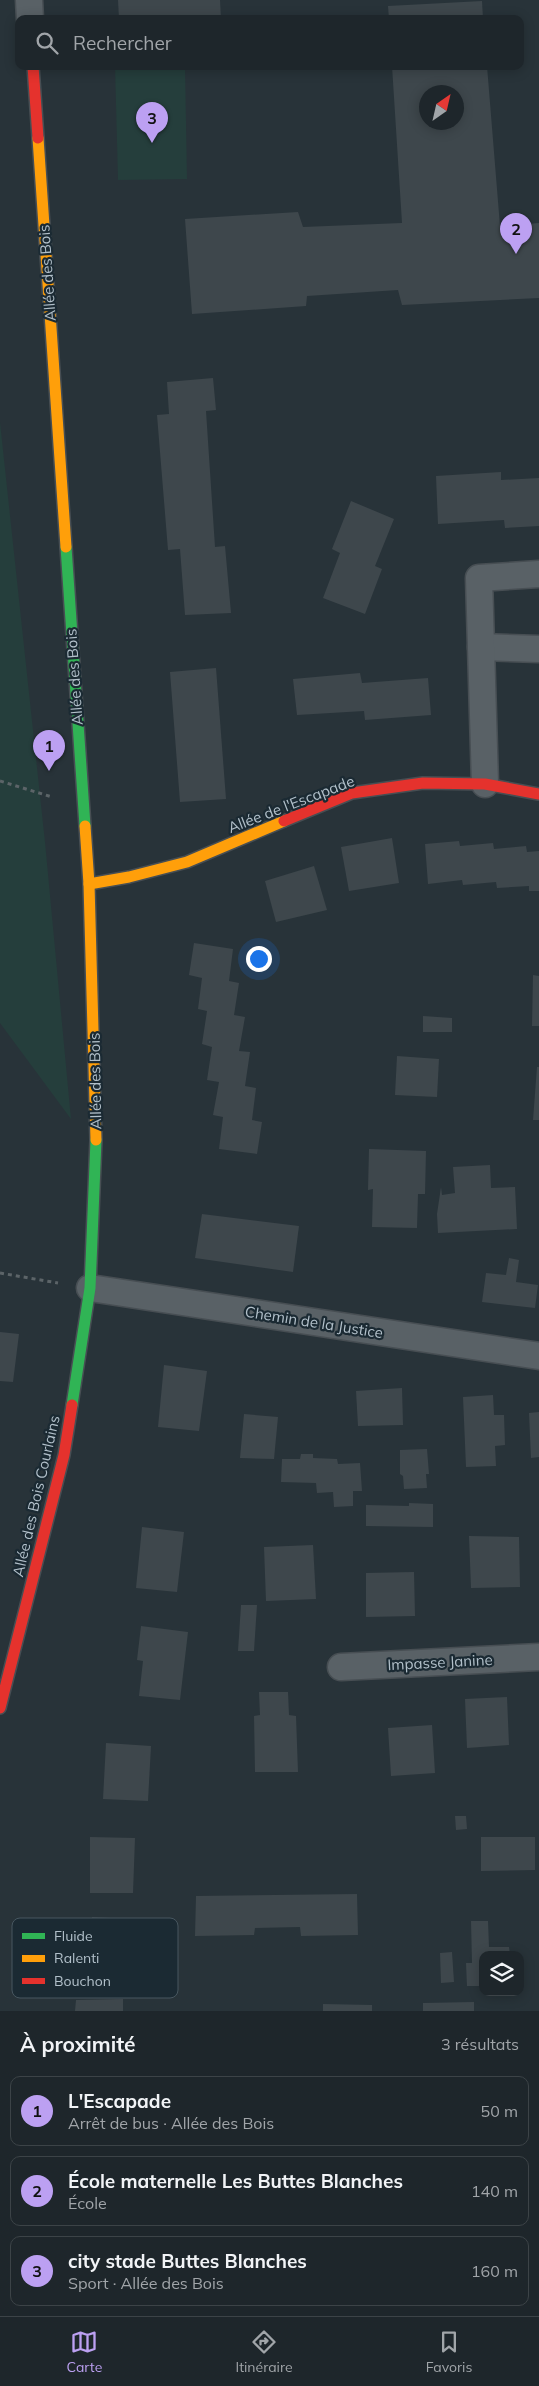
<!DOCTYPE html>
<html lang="fr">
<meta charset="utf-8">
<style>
body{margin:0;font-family:Mulish,sans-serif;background:#2b3237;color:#f1f3f6}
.controls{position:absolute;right:15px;bottom:15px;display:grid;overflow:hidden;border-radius:10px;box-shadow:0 2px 12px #0003}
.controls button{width:45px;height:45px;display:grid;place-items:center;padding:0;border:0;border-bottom:1px solid #3c4347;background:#1e262b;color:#f1f3f6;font:25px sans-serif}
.compass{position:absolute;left:419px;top:85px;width:45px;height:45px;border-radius:50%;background:#1e262b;box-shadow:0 2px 12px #0003;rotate:34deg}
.you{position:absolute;left:258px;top:958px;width:18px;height:18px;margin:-12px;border:4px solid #fff;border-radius:50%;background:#1a73e8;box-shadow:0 0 0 8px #1a73e833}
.badge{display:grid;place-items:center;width:32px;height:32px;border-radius:50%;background:#bca0f2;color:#111;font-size:16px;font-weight:700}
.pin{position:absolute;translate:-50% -41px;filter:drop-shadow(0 1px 2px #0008)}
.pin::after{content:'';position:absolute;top:26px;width:18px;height:15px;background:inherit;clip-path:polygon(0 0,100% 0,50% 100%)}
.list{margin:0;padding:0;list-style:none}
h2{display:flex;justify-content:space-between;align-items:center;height:65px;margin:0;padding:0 20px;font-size:21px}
h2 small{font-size:16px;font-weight:400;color:#a1a5a9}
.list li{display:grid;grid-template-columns:32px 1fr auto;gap:15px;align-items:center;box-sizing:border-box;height:70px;margin:0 10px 10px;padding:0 10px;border:1px solid #3c4347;border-radius:10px}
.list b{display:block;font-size:19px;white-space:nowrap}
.list p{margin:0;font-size:16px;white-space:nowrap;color:#a1a5a9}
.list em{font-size:16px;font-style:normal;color:#a1a5a9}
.icon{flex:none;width:28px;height:28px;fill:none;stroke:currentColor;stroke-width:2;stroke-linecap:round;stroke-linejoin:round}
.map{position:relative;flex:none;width:539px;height:2011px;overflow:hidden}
.search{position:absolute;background:#1e262b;box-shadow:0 2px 12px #0003;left:15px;right:15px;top:15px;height:55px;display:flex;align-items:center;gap:12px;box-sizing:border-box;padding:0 18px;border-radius:10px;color:#a1a5a9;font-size:19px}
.sheet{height:305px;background:#1e262b}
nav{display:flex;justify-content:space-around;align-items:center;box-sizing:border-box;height:70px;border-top:1px solid #3c4347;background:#1e262b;font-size:14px;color:#a1a5a9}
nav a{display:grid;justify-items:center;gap:2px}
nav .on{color:#bca0f2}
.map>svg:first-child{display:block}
.green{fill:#253e3c}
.building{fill:#3e474c;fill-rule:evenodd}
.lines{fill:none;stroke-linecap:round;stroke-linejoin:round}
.street-casing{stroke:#474e53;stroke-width:29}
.fast-casing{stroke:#474e53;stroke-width:14}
.slow-casing{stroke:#474e53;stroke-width:14}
.jam-casing{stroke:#474e53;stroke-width:14}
.path{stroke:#5c6468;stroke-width:3;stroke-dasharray:4 4;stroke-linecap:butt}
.street{stroke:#596166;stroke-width:26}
.fast{stroke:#30b455;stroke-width:11}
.slow{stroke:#ff9f0a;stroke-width:11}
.jam{stroke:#e5322d;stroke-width:11}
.labels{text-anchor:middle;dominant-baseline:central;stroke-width:4.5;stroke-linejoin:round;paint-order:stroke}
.street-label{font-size:15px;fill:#b2c0ca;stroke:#1b2a33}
.key{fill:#1b2a33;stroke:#485760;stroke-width:1}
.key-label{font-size:14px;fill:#b2c0ca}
</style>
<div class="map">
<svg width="539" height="2011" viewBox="0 0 539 2011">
<rect width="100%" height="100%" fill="#283339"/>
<!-- green -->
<g class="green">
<path d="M115,66H185L187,179L118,180Z"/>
<path d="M0,422L45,842L71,1119L0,1023Z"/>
</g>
<!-- building -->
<g class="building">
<path d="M118,0H220L221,19H119Z"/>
<path d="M482,1L483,19H389L388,6Z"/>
<path d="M392,66H487L500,226L539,223V298L402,305L398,290L307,296L306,306L192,314L185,219L298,212L303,227L402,223ZM426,92H456V122H426Z"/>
<path d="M213,378L216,410L206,411L215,547L225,546L231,613L185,615L180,549L168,550L157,415L169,414L167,382Z"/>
<path d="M501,472V480L539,478V526L505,528L504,520L438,524L436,476Z"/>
<path d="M351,501L394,519L375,566L382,569L365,614L323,598L340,553L332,549Z"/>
<path d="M216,668L226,799L180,802L170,672Z"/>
<path d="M360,673L362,683L428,678L431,715L365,720L364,711L297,715L293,679Z"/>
<path d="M392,838L399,883L349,891L341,847Z"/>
<path d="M459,841L460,846L493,843L494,849L526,846L527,852L539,851V891H529V886L497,888L496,882L463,885L462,880L428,884L425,844Z"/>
<path d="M314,866L327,910L276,922L265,881Z"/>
<path d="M194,943L233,949L229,981L239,983L234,1015L245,1017L239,1051L250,1052L245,1086L256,1088L252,1120L262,1122L257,1154L219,1149L223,1117L213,1115L219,1082L207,1080L212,1047L202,1044L207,1011L198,1009L202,978L189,975Z"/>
<path d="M533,975L539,976V1026H532Z"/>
<path d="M423,1016L452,1018V1032H423Z"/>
<path d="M397,1056L439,1059L437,1097L395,1095Z"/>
<path d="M537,1067H539V1120H533Z"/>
<path d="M369,1149L426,1151L425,1194H418L417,1228L372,1227L373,1189L368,1190Z"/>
<path d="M490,1165L491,1188L515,1187L517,1229L438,1233L437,1214L441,1187L442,1195L455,1193L453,1167Z"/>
<path d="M202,1214L299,1226L293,1272L195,1258Z"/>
<path d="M509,1258L519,1260L516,1282L538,1285L535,1308L482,1302L486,1273L506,1275Z"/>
<path d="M0,1332L19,1334L13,1382L0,1381Z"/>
<path d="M164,1365L207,1371L199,1431L158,1427Z"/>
<path d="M402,1388L403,1425L358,1426L356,1391Z"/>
<path d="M493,1395L494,1415H504L505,1445L495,1446L496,1466L466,1467L463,1397Z"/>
<path d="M539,1412V1457L531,1458L529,1413Z"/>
<path d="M244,1414L278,1417L274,1459L240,1458Z"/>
<path d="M427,1449L429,1474H426L427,1488L404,1489L403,1476L400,1474V1450Z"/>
<path d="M301,1454H313V1458L337,1459L338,1464L360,1463L362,1491H353V1506L334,1507L333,1492L317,1493L316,1483L281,1482L282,1459H300Z"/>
<path d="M409,1503L433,1504V1527L366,1526V1505L409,1506Z"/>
<path d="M142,1527L184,1532L177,1592L136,1588Z"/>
<path d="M469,1536L519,1537L520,1587L471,1588Z"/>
<path d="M313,1545L316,1599L266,1601L264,1547Z"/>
<path d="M414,1572L415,1616L366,1617V1573Z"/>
<path d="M241,1605H257L254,1651H238Z"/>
<path d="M141,1626L188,1632L180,1700L139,1696L143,1661L137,1660Z"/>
<path d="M259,1692H288L289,1715L296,1716L298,1772H255L254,1716L260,1715Z"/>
<path d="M507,1697L509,1745L467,1748L465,1699Z"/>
<path d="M432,1725L435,1773L391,1776L388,1728Z"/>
<path d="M106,1743L151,1746L148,1801L103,1799Z"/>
<path d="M455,1816H466L467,1829L456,1830Z"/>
<path d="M90,1837L135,1838L133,1893H90Z"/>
<path d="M481,1837H535V1870L481,1871Z"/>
<path d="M357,1894L358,1935L301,1936L300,1927L255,1928L254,1935L195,1936L196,1896Z"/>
<path d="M92,1917L130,1919L126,1990L89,1991Z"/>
<path d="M471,1921H488L489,1947H509L510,1955H483V1986H467L466,1963H472Z"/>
<path d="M452,1952L454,1982L441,1983L440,1953Z"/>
<path d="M123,1999V2011H75L76,2000Z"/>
<path d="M474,2002V2011H423V2003Z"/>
<path d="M323,2004L372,2005V2011H323Z"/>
</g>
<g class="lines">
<!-- street casing -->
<g class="street-casing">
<g id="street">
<path d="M29,0L30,19"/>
<path d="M481,647L539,649"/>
<path d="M485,784L479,578L539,574"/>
<path d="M90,1288L539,1356"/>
<path d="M341,1667L539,1657"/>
</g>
</g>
<!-- fast casing -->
<g class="fast-casing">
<g id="fast">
<path d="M66,547L85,826"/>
<path d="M72,1405L90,1288L96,1140"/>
</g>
</g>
<!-- slow casing -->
<g class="slow-casing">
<g id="slow">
<path d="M38,138L66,547"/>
<path d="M85,826L89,884L96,1140"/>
<path d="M89,884L129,877L187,862L284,821"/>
</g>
</g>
<!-- jam casing -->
<g class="jam-casing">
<g id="jam">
<path d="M33,66L38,138"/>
<path d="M284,821L352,793L423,783L485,784L539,794"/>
<path d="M0,1708L64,1455L72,1405"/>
</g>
</g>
<!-- path -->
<g class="path">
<path d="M0,781L52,797"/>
<path d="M0,1273L58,1283"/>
</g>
<!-- street -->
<use href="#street" class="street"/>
<!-- fast -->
<use href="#fast" class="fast"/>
<!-- slow -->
<use href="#slow" class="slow"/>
<!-- jam -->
<use href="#jam" class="jam"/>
</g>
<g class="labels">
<!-- street labels -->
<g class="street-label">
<text transform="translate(47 273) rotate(-94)">Allée des Bois</text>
<text transform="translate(74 677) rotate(-94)">Allée des Bois</text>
<text transform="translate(291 804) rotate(-21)">Allée de l'Escapade</text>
<text transform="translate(95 1081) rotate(-91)">Allée des Bois</text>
<text transform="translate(314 1322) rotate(9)">Chemin de la Justice</text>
<text transform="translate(36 1496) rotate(-77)">Allée des Bois Courlains</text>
<text transform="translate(440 1662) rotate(-3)">Impasse Janine</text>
</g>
</g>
<!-- legend -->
<rect x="12" y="1918" width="166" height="80" rx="8" class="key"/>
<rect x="22" y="1933" width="23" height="6" fill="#30b455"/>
<rect x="22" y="1955" width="23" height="7" fill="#ff9f0a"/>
<rect x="22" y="1978" width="23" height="6" fill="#e5322d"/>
<g class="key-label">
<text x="54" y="1941">Fluide</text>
<text x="54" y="1963">Ralenti</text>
<text x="54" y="1986">Bouchon</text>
</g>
</svg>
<div class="controls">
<button><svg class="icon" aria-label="layers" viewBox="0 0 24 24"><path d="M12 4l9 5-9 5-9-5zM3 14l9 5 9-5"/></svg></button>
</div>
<svg class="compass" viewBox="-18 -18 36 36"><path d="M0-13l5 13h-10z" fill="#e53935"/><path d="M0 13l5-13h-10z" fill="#a1a5a9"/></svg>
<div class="you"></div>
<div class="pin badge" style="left:49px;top:771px">1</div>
<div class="pin badge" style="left:516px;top:254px">2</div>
<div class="pin badge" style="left:152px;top:143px">3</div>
<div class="search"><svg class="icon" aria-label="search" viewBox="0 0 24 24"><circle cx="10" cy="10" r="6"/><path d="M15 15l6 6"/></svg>Rechercher</div>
</div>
<section class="sheet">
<h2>À proximité<small>3 résultats</small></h2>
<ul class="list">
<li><span class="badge">1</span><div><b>L'Escapade</b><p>Arrêt de bus · Allée des Bois</p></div><em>50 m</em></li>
<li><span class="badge">2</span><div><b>École maternelle Les Buttes Blanches</b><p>École</p></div><em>140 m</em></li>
<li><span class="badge">3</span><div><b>city stade Buttes Blanches</b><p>Sport · Allée des Bois</p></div><em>160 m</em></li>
</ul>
</section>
<nav>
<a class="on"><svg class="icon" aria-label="map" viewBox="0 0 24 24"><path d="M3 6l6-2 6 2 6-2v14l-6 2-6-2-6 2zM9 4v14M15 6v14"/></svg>Carte</a>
<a><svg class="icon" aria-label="directions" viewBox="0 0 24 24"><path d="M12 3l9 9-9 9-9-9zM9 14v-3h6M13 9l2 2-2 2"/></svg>Itinéraire</a>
<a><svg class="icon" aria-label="saved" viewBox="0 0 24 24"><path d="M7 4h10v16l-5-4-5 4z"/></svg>Favoris</a>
</nav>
